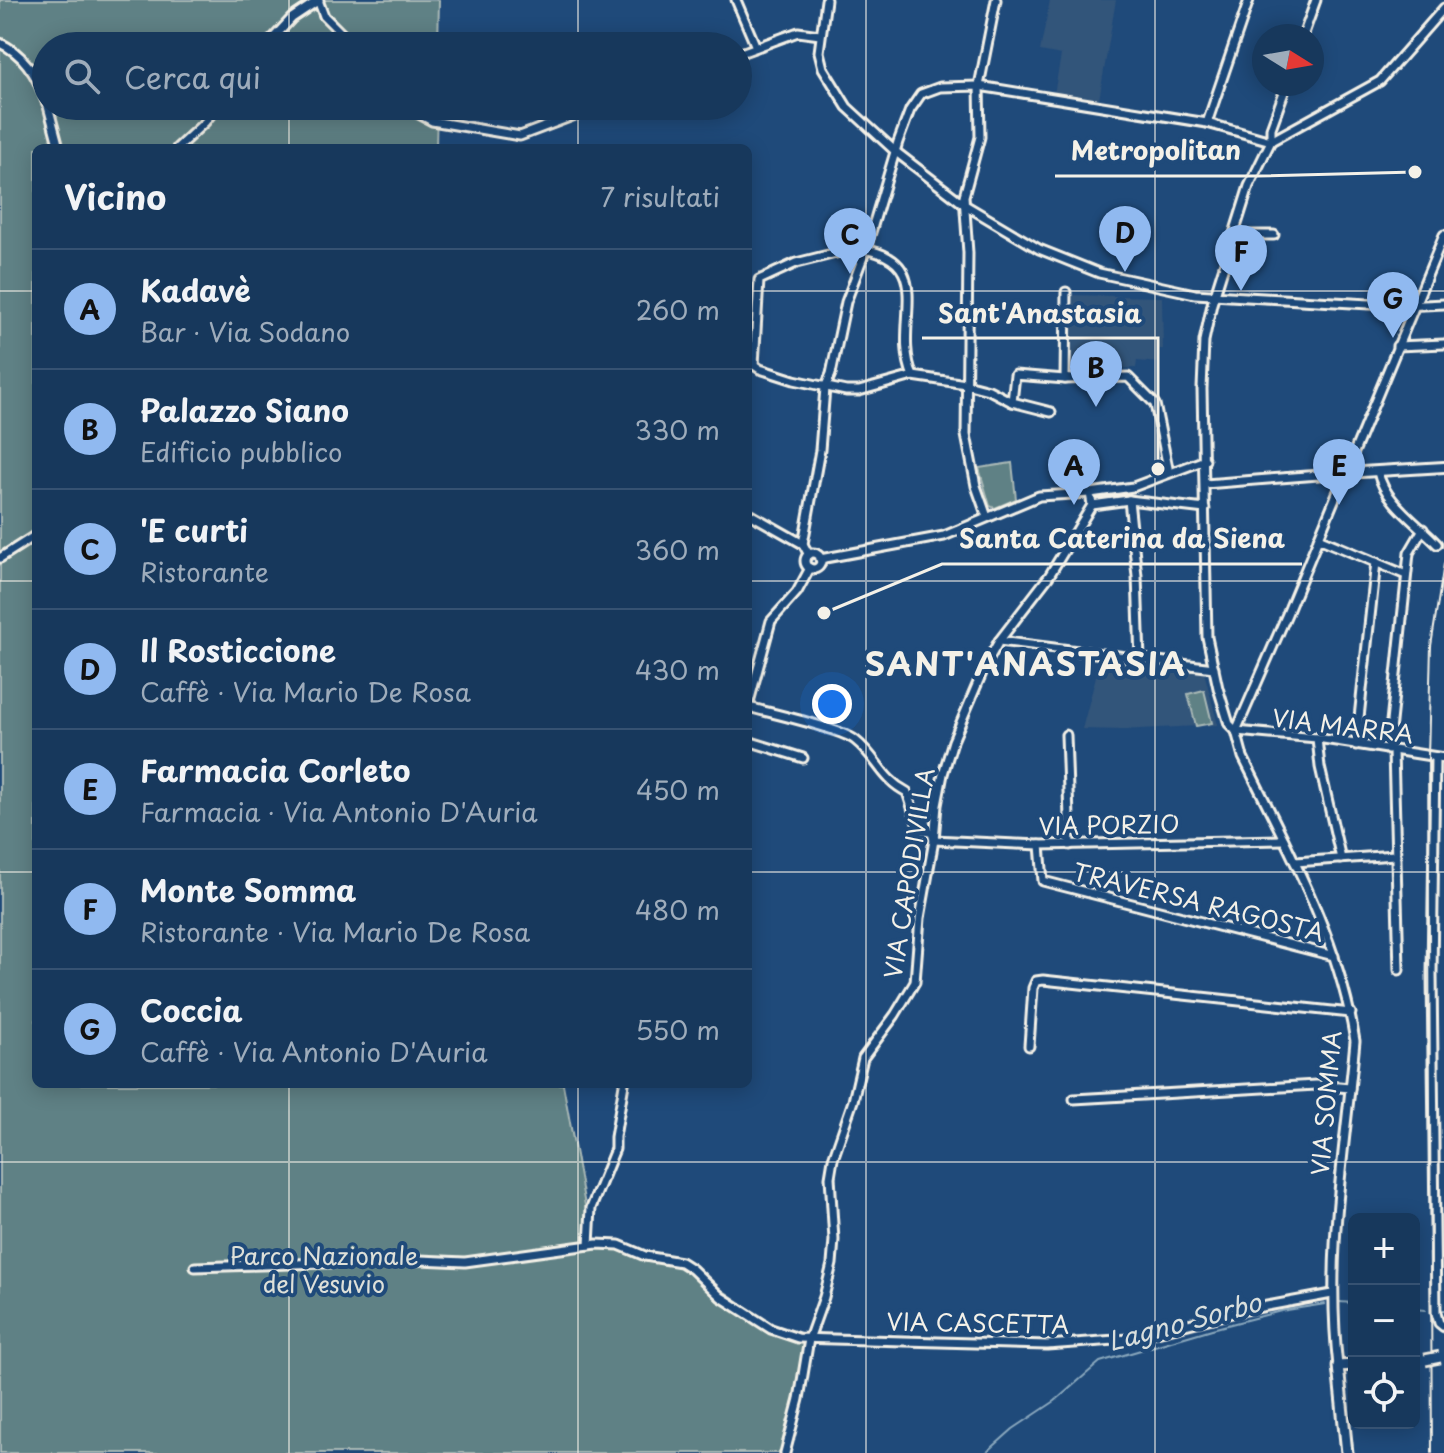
<!DOCTYPE html>
<html lang="it">
<meta charset="utf-8">
<style>
body{margin:0;font-family:"Playpen Sans",sans-serif;background:#203f62;color:#f1f3f6}
.controls{position:absolute;right:24px;bottom:24px;display:grid;overflow:hidden;border-radius:12px;box-shadow:0 4px 20px #0003}
.controls button{width:72px;height:72px;display:grid;place-items:center;padding:0;border:0;border-bottom:2px solid #365272;background:#17385c;color:#f1f3f6;font:40px sans-serif}
.compass{position:absolute;left:1252px;top:24px;width:72px;height:72px;border-radius:50%;background:#17385c;box-shadow:0 4px 20px #0003;rotate:101deg}
.you{position:absolute;left:832px;top:704px;width:28px;height:28px;margin:-20px;border:6px solid #fff;border-radius:50%;background:#1a73e8;box-shadow:0 0 0 12px #1a73e833}
.badge{display:grid;place-items:center;width:52px;height:52px;border-radius:50%;background:#90b9f0;color:#111;font-size:26px;font-weight:700}
.pin{position:absolute;translate:-50% -66px;filter:drop-shadow(0 2px 4px #0008)}
.pin::after{content:'';position:absolute;top:42px;width:28px;height:24px;background:inherit;clip-path:polygon(0 0,100% 0,50% 100%)}
.list{margin:0;padding:0;list-style:none}
h2{display:flex;justify-content:space-between;align-items:center;height:104px;margin:0;padding:0 32px;font-size:34px}
h2 small{font-size:26px;font-weight:400;color:#9eacbb}
.list li{display:grid;grid-template-columns:52px 1fr auto;gap:24px;align-items:center;box-sizing:border-box;height:120px;padding:0 32px;border-top:2px solid #365272}
.list b{display:block;font-size:30px;white-space:nowrap}
.list p{margin:0;font-size:26px;white-space:nowrap;color:#9eacbb}
.list em{font-size:26px;font-style:normal;color:#9eacbb}
.icon{flex:none;width:44px;height:44px;fill:none;stroke:currentColor;stroke-width:2;stroke-linecap:round;stroke-linejoin:round}
.map{position:relative;flex:none;width:1444px;height:1453px;overflow:hidden}
.search{position:absolute;background:#17385c;box-shadow:0 4px 20px #0003;left:32px;top:32px;width:720px;height:88px;display:flex;align-items:center;gap:20px;box-sizing:border-box;padding:0 28px;border-radius:44px;color:#9eacbb;font-size:30px}
.panel{position:absolute;background:#17385c;box-shadow:0 4px 20px #0003;left:32px;top:144px;width:720px;height:944px;border-radius:12px}
.map>svg:first-child{display:block}
.built{fill:#31547a}
.green{fill:#5f8185;stroke:#aab9b6;stroke-width:2}
.lines{fill:none;stroke-linecap:round;stroke-linejoin:round}
.stream{stroke:#8aa8bd;stroke-width:2}
.minor-casing{stroke:#f4f1e8;stroke-width:13}
.tertiary-casing{stroke:#f4f1e8;stroke-width:14}
.secondary-casing{stroke:#f4f1e8;stroke-width:15}
.minor{stroke:#1f4a7a;stroke-width:7}
.tertiary{stroke:#1f4a7a;stroke-width:8}
.secondary{stroke:#1f4a7a;stroke-width:9}
.rail{stroke:#f4f1e8;stroke-width:2}
.secondary-bridge-casing{stroke:#f4f1e8;stroke-width:15;stroke-linecap:butt}
.secondary-bridge{stroke:#1f4a7a;stroke-width:9}
.grid{fill:none;stroke:#f4f1e8;stroke-width:2;stroke-opacity:0.55}
.labels{text-anchor:middle;dominant-baseline:central;stroke-width:8;stroke-linejoin:round;paint-order:stroke}
.street-label{font-size:24px;fill:#f4f1e8;stroke:#1f4a7a}
.park-label{font-size:24px;fill:#dee0d9;stroke:#1f4a7a}
.water-label{font-size:26px;font-style:italic;fill:#d9dfdd;stroke:#1f4a7a}
.district-label{font-size:32px;font-weight:bold;letter-spacing:2px;fill:#f4f1e8;stroke:#1f4a7a}
.leader{fill:none;stroke:#f4f1e8;stroke-width:3}
.callout-dot{fill:#f4f1e8;stroke:#1f4a7a;stroke-width:3}
.callout-label{font-size:26px;text-anchor:middle;font-weight:bold;fill:#f4f1e8;stroke:#1f4a7a;stroke-width:8;stroke-linejoin:round;paint-order:stroke}
</style>
<div class="map">
<svg width="1444" height="1453" viewBox="0 0 1444 1453">
<rect width="100%" height="100%" fill="#1f4a7a"/>
<filter id="ink" filterUnits="userSpaceOnUse"><feTurbulence type="fractalNoise" baseFrequency=".0125" numOctaves="2"/><feDisplacementMap in="SourceGraphic" scale="16" xChannelSelector="R" yChannelSelector="G"/><feConvolveMatrix kernelMatrix="1 2 1 2 8 2 1 2 1" color-interpolation-filters="sRGB"/></filter>
<g filter="url(#ink)">
<!-- built -->
<g class="built">
<path d="M1050,0H1116L1099,100L1054,94L1061,55L1040,51Z"/>
<path d="M1068,295L1162,297L1163,349H1159V363L1137,361L1136,368L1067,370Z"/>
<path d="M1100,661L1204,672L1218,725L1121,730L1082,729Z"/>
</g>
<!-- green -->
<g class="green">
<path d="M0,0H439L438,46H46V106H437L436,148H36V1084H563L590,1233L594,1239L623,1244L693,1270L771,1324L813,1343L788,1453H0Z"/>
<path d="M1012,463L1016,499L995,508L990,506L979,468Z"/>
<path d="M1204,690L1212,723L1196,726L1188,694Z"/>
</g>
<g class="lines">
<!-- stream -->
<g class="stream">
<path d="M1339,1302L1354,1303"/>
<path d="M1414,1309L1425,1310"/>
<path d="M1441,1310H1444"/>
<path d="M986,1453L1013,1429L1055,1401L1100,1362L1212,1329L1281,1311L1325,1304"/>
</g>
<!-- minor casing -->
<g class="minor-casing">
<g id="minor">
<path d="M318,0L324,16L354,46"/>
<path d="M736,0L756,47"/>
<path d="M826,0L819,52L823,68L847,107L896,152L965,205L1039,249L1099,273L1195,294L1404,306L1444,304"/>
<path d="M1303,36L1316,0"/>
<path d="M0,43C24,54 38,77 46,102"/>
<path d="M266,46L292,18L319,0"/>
<path d="M738,54L798,32L820,35"/>
<path d="M48,106L59,148"/>
<path d="M410,106L417,113L432,121L520,136L599,106"/>
<path d="M1207,123L1249,0"/>
<path d="M177,148L205,122L217,106"/>
<path d="M1234,235H1274"/>
<path d="M1397,346L1444,344"/>
<path d="M748,361L760,369L794,380L846,391H859L913,376L966,384L989,390L1012,402L1051,412"/>
<path d="M754,365L759,280L796,263L856,248C942,258 890,324 913,376"/>
<path d="M1065,379L1066,292"/>
<path d="M1012,402L1015,375L1065,379L1128,377L1155,404L1169,473"/>
<path d="M1205,460L1133,487L1090,493L1092,505L1129,500L1205,509"/>
<path d="M1378,472C1384,501 1417,523 1437,544"/>
<path d="M1205,484L1345,473"/>
<path d="M1129,500L1137,576L1140,660"/>
<path d="M748,513L803,544"/>
<path d="M987,517L976,486L966,435L968,253L964,196L980,137L979,86L996,0"/>
<path d="M1318,538L1406,575"/>
<circle cx="813" cy="561" r="8"/>
<path d="M809,555L803,544L820,450L825,388L831,374L846,302L866,249L898,142L910,110L921,94L940,87L979,86L1207,123L1271,141V128L1287,84"/>
<path d="M0,558L36,535"/>
<path d="M820,559L944,536L1039,496L1090,493"/>
<path d="M999,641L1214,668"/>
<path d="M748,706L771,621L797,592L810,568"/>
<path d="M748,707C770,713 840,728 855,740C878,758 881,779 907,792L918,826L922,830L932,833L934,840L1040,845L1284,840"/>
<path d="M1236,731L1287,614L1444,235"/>
<path d="M1236,731L1317,738L1444,758"/>
<path d="M1066,735L1070,845"/>
<path d="M1317,738L1320,767L1341,859"/>
<path d="M748,741L803,758"/>
<path d="M1356,745L1376,562"/>
<path d="M1388,750L1409,553L1423,529"/>
<path d="M1393,751L1399,970"/>
<path d="M1435,758L1432,974L1436,1313L1439,1323L1444,1327"/>
<path d="M1040,845L1043,881L1334,956"/>
<path d="M1295,862L1395,855"/>
<path d="M1029,1046L1033,988L1036,981L1043,980L1351,1013"/>
<path d="M1074,1099L1316,1085L1350,1088"/>
<path d="M589,1245L591,1208L615,1149V1137L624,1084"/>
<path d="M195,1267L420,1260L465,1262L597,1244L619,1245L645,1256L681,1262L692,1269L721,1297L771,1329L798,1338L1047,1345L1129,1339L1240,1311L1332,1294"/>
<path d="M1338,1366C1325,1256 1345,1150 1355,1041C1339,939 1288,848 1243,757L1236,731L1229,724L1218,688L1207,637L1202,389L1204,341L1212,304L1249,186L1271,141L1380,81L1444,8"/>
<path d="M785,1453L799,1399L809,1339L824,1297L832,1264L834,1240L830,1177L833,1159L853,1101L863,1058L895,1015L915,982L920,918L934,840L937,805L943,774L953,741L985,666L999,641L1049,576L1092,505"/>
</g>
</g>
<!-- tertiary casing -->
<g class="tertiary-casing">
<path id="tertiary" d="M1345,473L1444,467"/>
</g>
<!-- secondary casing -->
<g class="secondary-casing">
<path id="secondary" d="M1347,1453L1338,1366L1354,1365"/>
</g>
<!-- minor -->
<use href="#minor" class="minor"/>
<!-- tertiary -->
<use href="#tertiary" class="tertiary"/>
<!-- secondary -->
<use href="#secondary" class="secondary"/>
<!-- rail -->
<path class="rail" d="M1432,1453L1428,756L1431,646L1444,564"/>
<!-- secondary-bridge casing -->
<g class="secondary-bridge-casing">
<path id="secondary-bridge" d="M1425,1360L1440,1357"/>
</g>
<!-- secondary-bridge -->
<use href="#secondary-bridge" class="secondary-bridge"/>
</g>
</g>
<!-- grid -->
<path class="grid" d="M289,0V46M578,0V46M866,0V1453M1155,0V1453M289,106V148M578,106V148M0,291H36M748,291H1444M0,581H36M748,581H1444M0,872H36M748,872H1444M289,1084V1453M578,1084V1453M0,1162H1444"/>
<g class="labels">
<!-- street labels -->
<g class="street-label">
<text transform="translate(1343 725) rotate(7)">VIA MARRA</text>
<text transform="translate(1109 824) rotate(-1)">VIA PORZIO</text>
<text transform="translate(908 873) rotate(-81)">VIA CAPODIVILLA</text>
<text transform="translate(1199 901) rotate(14)">TRAVERSA RAGOSTA</text>
<text transform="translate(1325 1103) rotate(-85)">VIA SOMMA</text>
<text transform="translate(978 1322) rotate(1)">VIA CASCETTA</text>
</g>
<!-- park labels -->
<g class="park-label">
<text x="324" y="1255">Parco Nazionale<tspan x="324" dy="28">del Vesuvio</tspan></text>
</g>
<!-- water labels -->
<g class="water-label">
<text transform="translate(1184 1321) rotate(-15)">Lagno Sorbo</text>
</g>
<!-- district labels -->
<g class="district-label">
<text x="1026" y="663">SANT'ANASTASIA</text>
</g>
</g>
<!-- callouts -->
<path class="leader" d="M1415 172L1258 176H1055M1158 469L1158 338H922M824 613L942 564H1302"/>
<g class="callout-dot">
<circle cx="1415" cy="172" r="8"/>
<circle cx="1158" cy="469" r="8"/>
<circle cx="824" cy="613" r="8"/>
</g>
<g class="callout-label">
<text x="1156" y="160">Metropolitan</text>
<text x="1040" y="323">Sant'Anastasia</text>
<text x="1122" y="548">Santa Caterina da Siena</text>
</g>
</svg>
<div class="controls">
<button>+</button>
<button>−</button>
<button><svg class="icon" aria-label="locate" viewBox="0 0 24 24"><circle cx="12" cy="12" r="6"/><path d="M12 2v4M12 18v4M2 12h4M18 12h4"/></svg></button>
</div>
<svg class="compass" viewBox="-18 -18 36 36"><path d="M0-13l5 13h-10z" fill="#e53935"/><path d="M0 13l5-13h-10z" fill="#9eacbb"/></svg>
<div class="you"></div>
<div class="pin badge" style="left:1074px;top:505px">A</div>
<div class="pin badge" style="left:1096px;top:407px">B</div>
<div class="pin badge" style="left:850px;top:274px">C</div>
<div class="pin badge" style="left:1125px;top:272px">D</div>
<div class="pin badge" style="left:1339px;top:505px">E</div>
<div class="pin badge" style="left:1241px;top:291px">F</div>
<div class="pin badge" style="left:1393px;top:338px">G</div>
<div class="search"><svg class="icon" aria-label="search" viewBox="0 0 24 24"><circle cx="10" cy="10" r="6"/><path d="M15 15l6 6"/></svg>Cerca qui</div>
<section class="panel">
<h2>Vicino<small>7 risultati</small></h2>
<ul class="list">
<li><span class="badge">A</span><div><b>Kadavè</b><p>Bar · Via Sodano</p></div><em>260 m</em></li>
<li><span class="badge">B</span><div><b>Palazzo Siano</b><p>Edificio pubblico</p></div><em>330 m</em></li>
<li><span class="badge">C</span><div><b>'E curti</b><p>Ristorante</p></div><em>360 m</em></li>
<li><span class="badge">D</span><div><b>Il Rosticcione</b><p>Caffè · Via Mario De Rosa</p></div><em>430 m</em></li>
<li><span class="badge">E</span><div><b>Farmacia Corleto</b><p>Farmacia · Via Antonio D'Auria</p></div><em>450 m</em></li>
<li><span class="badge">F</span><div><b>Monte Somma</b><p>Ristorante · Via Mario De Rosa</p></div><em>480 m</em></li>
<li><span class="badge">G</span><div><b>Coccia</b><p>Caffè · Via Antonio D'Auria</p></div><em>550 m</em></li>
</ul>
</section>
</div>
